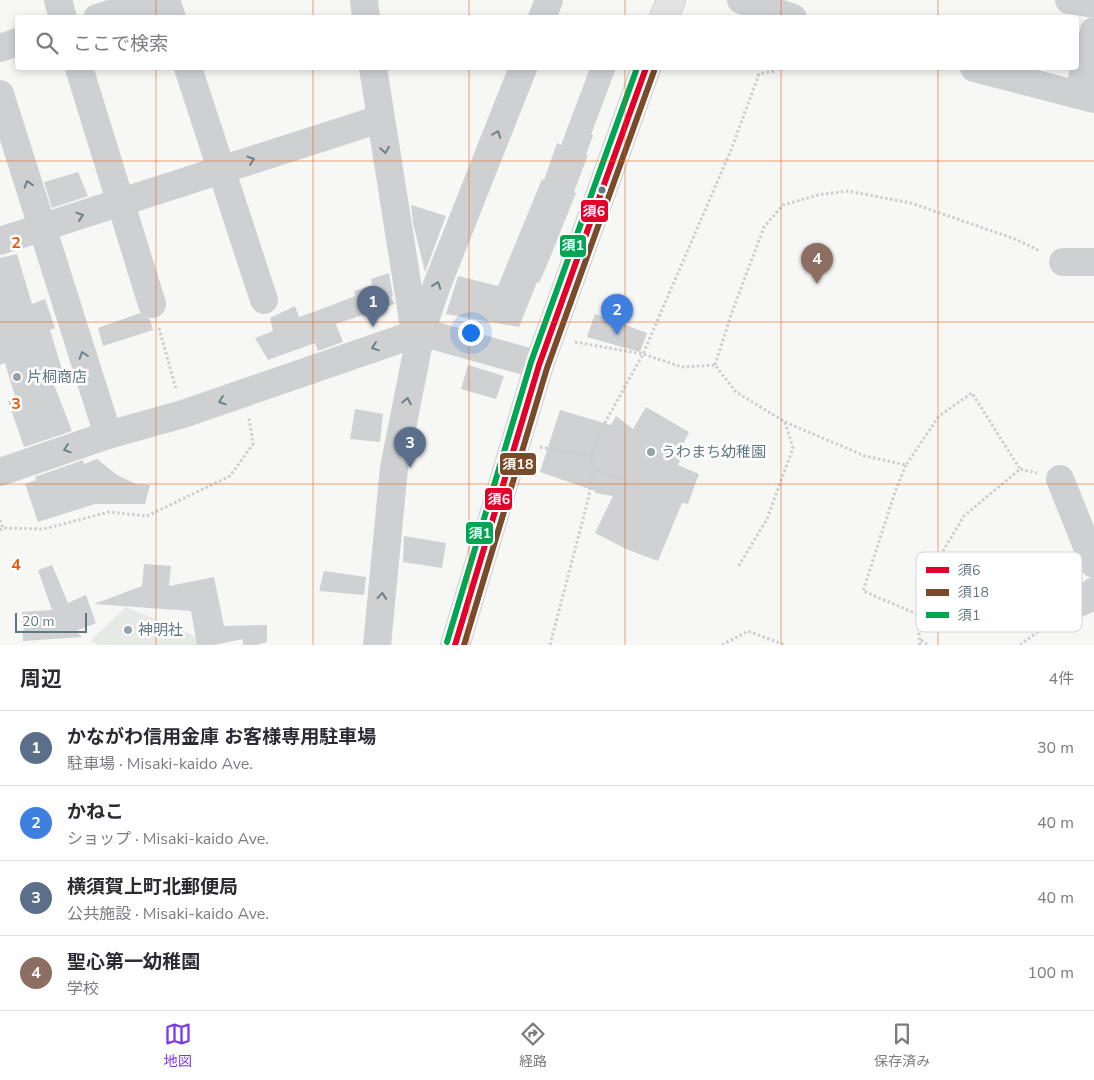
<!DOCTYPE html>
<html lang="ja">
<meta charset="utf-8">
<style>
body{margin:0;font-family:"Nunito Sans","Noto Sans JP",sans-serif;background:#f7f7f7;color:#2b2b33}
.scale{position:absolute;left:15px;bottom:12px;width:72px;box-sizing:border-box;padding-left:5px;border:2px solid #607882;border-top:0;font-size:14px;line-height:18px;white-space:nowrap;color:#607882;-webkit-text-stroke:4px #fff;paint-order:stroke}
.you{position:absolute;left:470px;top:332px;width:18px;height:18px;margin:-12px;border:4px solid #fff;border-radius:50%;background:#1a73e8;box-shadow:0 0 0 8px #1a73e833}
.badge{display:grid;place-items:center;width:32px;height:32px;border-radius:50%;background:#7c3aed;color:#fff;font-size:16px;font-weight:700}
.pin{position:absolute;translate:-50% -41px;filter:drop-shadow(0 1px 2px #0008)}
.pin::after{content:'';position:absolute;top:26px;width:18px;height:15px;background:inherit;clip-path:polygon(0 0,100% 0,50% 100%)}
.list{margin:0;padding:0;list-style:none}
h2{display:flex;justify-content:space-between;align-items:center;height:65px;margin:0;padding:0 20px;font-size:21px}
h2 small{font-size:16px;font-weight:400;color:#7c7c81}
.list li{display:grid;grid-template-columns:32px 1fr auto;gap:15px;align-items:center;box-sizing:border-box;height:75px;padding:0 20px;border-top:1px solid #e1e1e2}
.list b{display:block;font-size:19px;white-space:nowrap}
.list p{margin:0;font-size:16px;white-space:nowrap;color:#7c7c81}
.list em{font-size:16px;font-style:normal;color:#7c7c81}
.icon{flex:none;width:28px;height:28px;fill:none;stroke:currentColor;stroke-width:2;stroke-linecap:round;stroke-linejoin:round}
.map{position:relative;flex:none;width:1094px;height:645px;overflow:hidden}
.search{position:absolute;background:#fff;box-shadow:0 2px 8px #0003;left:15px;right:15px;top:15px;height:55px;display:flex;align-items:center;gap:12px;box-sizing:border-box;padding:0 18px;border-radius:5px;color:#7c7c81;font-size:19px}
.sheet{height:365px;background:#fff}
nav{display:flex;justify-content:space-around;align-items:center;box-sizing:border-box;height:70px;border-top:1px solid #e1e1e2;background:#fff;font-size:14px;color:#7c7c81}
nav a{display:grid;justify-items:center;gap:2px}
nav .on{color:#7c3aed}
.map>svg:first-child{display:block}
.green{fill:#e7eae4}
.building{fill:#cfd1d2}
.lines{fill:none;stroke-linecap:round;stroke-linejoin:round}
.major-casing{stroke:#d2d4d4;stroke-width:30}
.path{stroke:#cccecf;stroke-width:3;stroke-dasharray:2.5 2.5;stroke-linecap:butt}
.minor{stroke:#cfd0d1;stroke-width:28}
.major{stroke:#e2e3e2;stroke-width:28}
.bus-1-casing{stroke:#fff;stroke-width:10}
.bus-2-casing{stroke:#fff;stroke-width:10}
.bus-3-casing{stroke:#fff;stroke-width:10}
.bus-1{stroke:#e4002b;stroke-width:6}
.bus-2{stroke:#7a4b2a;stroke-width:6}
.bus-3{stroke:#00a651;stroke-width:6}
.oneway{stroke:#6b818a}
.grid{fill:none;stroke:#e8590c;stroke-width:1;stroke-opacity:0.55}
.bus-dot{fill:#607882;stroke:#fff;stroke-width:2}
.poi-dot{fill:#95a4ab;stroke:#fff;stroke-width:2}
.labels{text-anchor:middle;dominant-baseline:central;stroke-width:5;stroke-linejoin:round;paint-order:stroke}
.poi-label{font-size:15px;fill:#607882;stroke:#fff;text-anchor:start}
.key{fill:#fff;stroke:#cfd6da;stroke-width:1}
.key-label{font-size:14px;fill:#607882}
.grid-label{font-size:16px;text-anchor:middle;font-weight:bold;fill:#e8590c;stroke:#fff;stroke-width:5;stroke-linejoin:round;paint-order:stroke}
.line-badge{stroke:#fff;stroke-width:2}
.badge-label{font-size:14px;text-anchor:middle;font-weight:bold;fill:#fff}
</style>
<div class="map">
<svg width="1094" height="645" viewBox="0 0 1094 645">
<rect width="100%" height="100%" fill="#f7f7f6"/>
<!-- green -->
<path class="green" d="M126,607L180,629L211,645H97L91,640Z"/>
<!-- building -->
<g class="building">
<path d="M590,68H616L591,135H593L586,155H588L574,192L576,193L547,265L539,283L537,282L519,327L446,314L458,276L498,286L542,179L544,180L557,143L561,145Z"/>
<path d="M78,172L88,196L52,208L44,182Z"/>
<path d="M411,205L446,216L425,272L413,223Z"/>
<path d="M17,254L32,304L45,299L55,328L50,330L63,373L51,377L72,431L24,447L8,401L16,399L5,363L0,365V258Z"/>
<path d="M389,273L393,296L391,297L395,304L336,324L343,342L318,351L315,343L268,360L255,338L273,331L270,318L295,306L299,317L327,307L355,296L354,291L372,285L371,279Z"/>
<path d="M140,313L150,319L153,330L103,346L98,328Z"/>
<path d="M595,314L647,333L640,352L587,337Z"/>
<path d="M468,365L504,376L496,399L461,389Z"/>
<path d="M646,407L689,432L679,453L682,455L678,465L699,474L688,504L682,503L658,561L626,549L595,533L613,496L595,493V491L540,472L560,410L611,425L616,416L633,429Z"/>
<path d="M355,409L383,414L380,442L350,439Z"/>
<path d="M97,459L117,475L136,484L150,485L145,504H95L38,522L25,484L36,480L35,477L83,460L84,464Z"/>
<path d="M404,536L446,543L442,568L403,562Z"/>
<path d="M144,564L171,566L169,586L214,577L224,626L267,625V642L257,645H243V639L214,645H197L191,611L94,604L142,586Z"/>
<path d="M52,565L68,603L86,595L96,623L76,631L82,637L23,641L22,612L52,610L38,570Z"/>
<path d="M324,571L366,577L364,595L319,591Z"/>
</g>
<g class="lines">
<!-- major casing -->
<g class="major-casing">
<g id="major">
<path d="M664,18L671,0"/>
<path d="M455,645L539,365L646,68"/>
</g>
</g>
<!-- path -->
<g class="path">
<path d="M159,328L176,389"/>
<path d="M575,342L643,354L682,367L715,365L736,392L785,422L793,448L767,519L738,567"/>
<path d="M715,365L732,312L764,227L783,205L818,195L848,191L911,203L1015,239L1040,251"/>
<path d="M785,422L865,456L906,465L939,416L972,393L1020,469"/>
<path d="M540,447L591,456"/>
<path d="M906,465L895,492L863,591L917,614"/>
<path d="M593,468L636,486"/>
<path d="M0,520L3,528"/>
<path d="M0,530L3,528L44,529L109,512L147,516L230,476L253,444L249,418"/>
<path d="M921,640L928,645"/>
<path d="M550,645L589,496L593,468L591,456L602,428L643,354L731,150L759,74L775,71L778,68"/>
<path d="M722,645L748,631L785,645"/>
<path d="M920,645L917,614L922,586L964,516L1020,469L1037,473"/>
<path d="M1020,645L1050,623"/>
</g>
<!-- minor -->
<g class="minor">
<path d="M58,0L63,18"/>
<path d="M166,0L172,18"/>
<path d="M364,0L366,18"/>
<path d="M741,0L793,18"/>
<path d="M1069,0L1094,4"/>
<path d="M97,18L154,0"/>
<path d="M542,18L549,0"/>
<path d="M0,48L18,42"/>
<path d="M79,68L152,304"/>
<path d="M188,68L264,300"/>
<path d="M373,68L415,333"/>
<path d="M974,68L1094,99"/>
<path d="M0,94L108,435"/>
<path d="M1078,95L1094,31"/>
<path d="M0,241L380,119"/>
<path d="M1063,262H1094"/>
<path d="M0,472L108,435L183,414L421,332L539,365"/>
<path d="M1060,479L1094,564"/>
<path d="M1070,607L1088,599L1094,591"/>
<path d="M377,645L394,468L421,332L437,285L523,68"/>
</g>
<!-- major -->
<use href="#major" class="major"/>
<!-- bus-1 casing -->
<g class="bus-1-casing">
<path id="bus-1" d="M455,645L539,365L646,68"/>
</g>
<!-- bus-2 casing -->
<g class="bus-2-casing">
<path id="bus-2" d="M464,645L547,368L654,71"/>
</g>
<!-- bus-3 casing -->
<g class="bus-3-casing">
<path id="bus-3" d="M447,642L531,362L637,68"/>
</g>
<!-- bus-1 -->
<use href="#bus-1" class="bus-1"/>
<!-- bus-2 -->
<use href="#bus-2" class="bus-2"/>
<!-- bus-3 -->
<use href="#bus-3" class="bus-3"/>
</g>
<!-- one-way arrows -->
<defs><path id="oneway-chevron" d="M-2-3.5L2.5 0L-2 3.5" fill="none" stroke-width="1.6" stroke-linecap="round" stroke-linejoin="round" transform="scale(1.25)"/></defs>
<g class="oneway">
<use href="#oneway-chevron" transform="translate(497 134) rotate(-69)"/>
<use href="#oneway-chevron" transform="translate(385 150) rotate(81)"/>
<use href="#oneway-chevron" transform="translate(251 160) rotate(-18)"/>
<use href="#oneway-chevron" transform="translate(28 184) rotate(-107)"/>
<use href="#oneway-chevron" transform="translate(80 216) rotate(-18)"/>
<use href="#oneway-chevron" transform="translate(437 285) rotate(-70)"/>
<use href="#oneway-chevron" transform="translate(375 347) rotate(161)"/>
<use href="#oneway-chevron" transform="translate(83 355) rotate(-108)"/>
<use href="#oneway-chevron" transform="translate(222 401) rotate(161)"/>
<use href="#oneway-chevron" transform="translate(407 401) rotate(-79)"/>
<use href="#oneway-chevron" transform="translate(67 449) rotate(161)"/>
<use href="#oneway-chevron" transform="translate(382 596) rotate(-85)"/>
</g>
<!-- grid -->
<path class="grid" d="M156,0V18M313,0V18M469,0V18M625,0V18M781,0V18M938,0V18M156,68V645M313,68V645M469,68V645M625,68V645M781,68V645M938,68V645M0,161H1094M0,322H1094M0,484H1094"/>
<!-- markers -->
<circle class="bus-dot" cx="602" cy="190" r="4.5"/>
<g class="poi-dot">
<circle cx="17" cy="377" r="5"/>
<circle cx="651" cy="452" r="5"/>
<circle cx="128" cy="630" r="5"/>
</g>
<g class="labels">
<!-- poi labels -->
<g class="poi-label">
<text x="27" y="377">片桐商店</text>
<text x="661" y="452">うわまち幼稚園</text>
<text x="138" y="630">神明社</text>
</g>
</g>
<!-- legend -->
<rect x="916" y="552" width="166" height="80" rx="8" class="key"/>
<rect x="926" y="567" width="23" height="6" fill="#e4002b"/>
<rect x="926" y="589" width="23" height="7" fill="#7a4b2a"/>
<rect x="926" y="612" width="23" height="6" fill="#00a651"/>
<g class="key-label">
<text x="958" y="575">須6</text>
<text x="958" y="597">須18</text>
<text x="958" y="620">須1</text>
</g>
<g class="grid-label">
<text x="16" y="248">2</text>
<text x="16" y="409">3</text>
<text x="16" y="570">4</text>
</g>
<g class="line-badge">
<rect x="580" y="199" width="29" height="24" rx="5" fill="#e4002b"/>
<rect x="559" y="234" width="28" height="24" rx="5" fill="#00a651"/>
<rect x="499" y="452" width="38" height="24" rx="5" fill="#7a4b2a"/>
<rect x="484" y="487" width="29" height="24" rx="5" fill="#e4002b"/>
<rect x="465" y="521" width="29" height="24" rx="5" fill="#00a651"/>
</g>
<g class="badge-label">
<text x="594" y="216">須6</text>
<text x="573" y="250">須1</text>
<text x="518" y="469">須18</text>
<text x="499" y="504">須6</text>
<text x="480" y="538">須1</text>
</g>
</svg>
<div class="scale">20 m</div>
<div class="you"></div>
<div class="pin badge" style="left:373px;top:327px;background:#5c6f8a">1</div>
<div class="pin badge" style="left:617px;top:335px;background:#3f7fe0">2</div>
<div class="pin badge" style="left:410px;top:468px;background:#5c6f8a">3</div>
<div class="pin badge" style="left:817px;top:284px;background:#8d6e63">4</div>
<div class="search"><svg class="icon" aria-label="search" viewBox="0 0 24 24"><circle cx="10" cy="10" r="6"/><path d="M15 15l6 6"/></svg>ここで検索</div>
</div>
<section class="sheet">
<h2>周辺<small>4件</small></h2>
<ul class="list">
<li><span class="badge" style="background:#5c6f8a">1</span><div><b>かながわ信用金庫 お客様専用駐車場</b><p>駐車場 · Misaki-kaido Ave.</p></div><em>30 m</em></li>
<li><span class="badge" style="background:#3f7fe0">2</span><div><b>かねこ</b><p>ショップ · Misaki-kaido Ave.</p></div><em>40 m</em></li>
<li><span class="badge" style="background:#5c6f8a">3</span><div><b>横須賀上町北郵便局</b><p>公共施設 · Misaki-kaido Ave.</p></div><em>40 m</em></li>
<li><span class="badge" style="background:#8d6e63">4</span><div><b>聖心第一幼稚園</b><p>学校</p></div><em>100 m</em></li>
</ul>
</section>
<nav>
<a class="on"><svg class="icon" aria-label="map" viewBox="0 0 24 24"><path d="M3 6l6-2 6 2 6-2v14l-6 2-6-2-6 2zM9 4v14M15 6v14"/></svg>地図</a>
<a><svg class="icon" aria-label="directions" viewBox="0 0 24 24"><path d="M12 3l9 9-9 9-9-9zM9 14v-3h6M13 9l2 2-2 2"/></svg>経路</a>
<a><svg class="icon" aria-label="saved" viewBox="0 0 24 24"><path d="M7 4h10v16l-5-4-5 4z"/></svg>保存済み</a>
</nav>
